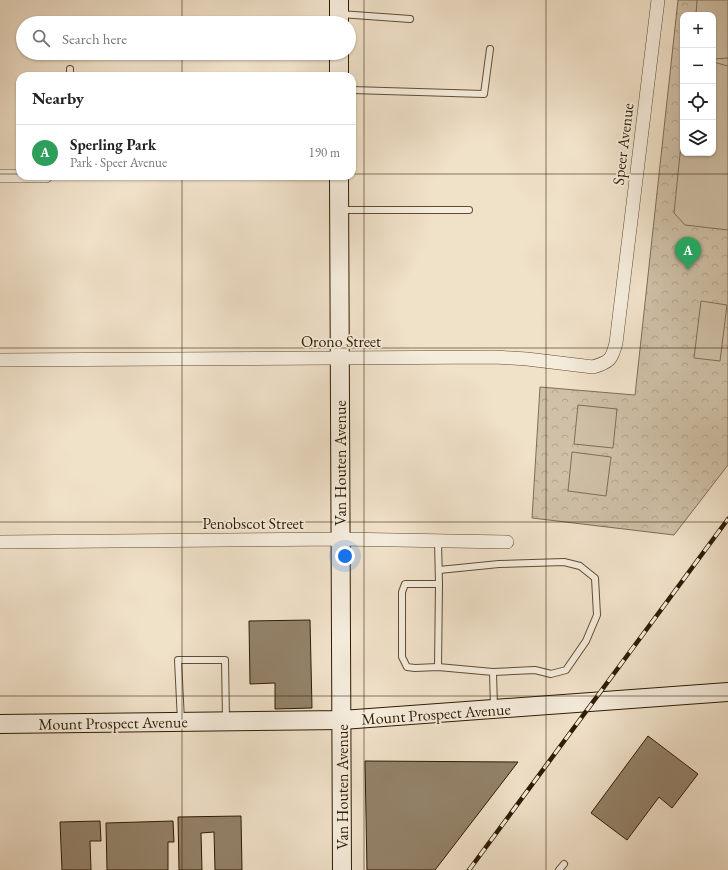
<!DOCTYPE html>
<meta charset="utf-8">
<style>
body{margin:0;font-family:"EB Garamond",serif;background:#f2f2f2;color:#222}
.controls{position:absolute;right:12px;top:12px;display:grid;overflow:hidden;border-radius:8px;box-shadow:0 1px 3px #0004}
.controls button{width:36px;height:36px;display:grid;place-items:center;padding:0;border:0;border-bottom:1px solid #e0e0e0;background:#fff;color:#222;font:20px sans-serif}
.you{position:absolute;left:345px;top:556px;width:14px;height:14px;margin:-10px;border:3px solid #fff;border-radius:50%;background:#1a73e8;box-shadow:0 0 0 6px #1a73e833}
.badge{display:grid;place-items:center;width:26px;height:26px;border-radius:50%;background:#8f2418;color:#fff;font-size:13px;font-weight:700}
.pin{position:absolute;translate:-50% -33px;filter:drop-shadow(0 1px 2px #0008)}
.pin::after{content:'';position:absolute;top:21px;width:14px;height:12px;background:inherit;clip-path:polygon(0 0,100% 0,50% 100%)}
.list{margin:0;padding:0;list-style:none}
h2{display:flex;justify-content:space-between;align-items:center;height:52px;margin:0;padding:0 16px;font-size:17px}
h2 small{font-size:13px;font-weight:400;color:#767676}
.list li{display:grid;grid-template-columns:26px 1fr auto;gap:12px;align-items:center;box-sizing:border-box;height:56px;padding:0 16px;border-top:1px solid #e0e0e0}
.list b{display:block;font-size:15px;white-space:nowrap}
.list p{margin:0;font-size:13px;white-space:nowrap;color:#767676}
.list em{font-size:13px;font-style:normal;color:#767676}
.icon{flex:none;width:22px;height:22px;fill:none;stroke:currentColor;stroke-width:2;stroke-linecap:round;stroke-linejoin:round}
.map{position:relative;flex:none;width:728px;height:870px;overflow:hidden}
.search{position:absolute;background:#fff;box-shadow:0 1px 3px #0004;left:16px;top:16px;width:340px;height:44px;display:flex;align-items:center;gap:10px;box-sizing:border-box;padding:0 14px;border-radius:22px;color:#767676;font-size:15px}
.panel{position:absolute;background:#fff;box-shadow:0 1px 3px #0004;left:16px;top:72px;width:340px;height:108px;border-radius:12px}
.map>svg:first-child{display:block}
.park{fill:url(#park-crowns);stroke:#7e6e54;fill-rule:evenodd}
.pitch{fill:#cfc0a7;stroke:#7e6e54}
.building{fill:#938269;stroke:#2e1c02}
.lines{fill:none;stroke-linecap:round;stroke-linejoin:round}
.lane-casing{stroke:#5e4d34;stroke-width:8}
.street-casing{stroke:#5e4d34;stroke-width:14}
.secondary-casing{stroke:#2e1c02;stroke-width:20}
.lane{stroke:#f5ecdc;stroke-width:6}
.street{stroke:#f5ecdc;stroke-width:13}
.secondary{stroke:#f5ecdc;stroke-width:18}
.rail-casing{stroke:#2e1c02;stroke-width:4.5}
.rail{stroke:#f5ecdc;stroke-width:3;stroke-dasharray:9;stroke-linecap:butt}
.grid{fill:none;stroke:#2e1c02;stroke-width:1;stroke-opacity:0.55}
.labels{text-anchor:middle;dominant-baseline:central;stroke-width:3.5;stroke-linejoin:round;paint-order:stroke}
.street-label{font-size:16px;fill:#2e1c02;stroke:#f5ecdc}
</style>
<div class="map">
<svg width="728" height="870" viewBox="0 0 728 870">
<defs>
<pattern id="park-crowns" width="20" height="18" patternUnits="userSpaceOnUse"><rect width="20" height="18" fill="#cfc0a7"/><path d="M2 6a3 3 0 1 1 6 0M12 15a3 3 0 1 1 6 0" fill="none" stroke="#b2a48e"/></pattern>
</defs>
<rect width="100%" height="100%" fill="#f0e1c9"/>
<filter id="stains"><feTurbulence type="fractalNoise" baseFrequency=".005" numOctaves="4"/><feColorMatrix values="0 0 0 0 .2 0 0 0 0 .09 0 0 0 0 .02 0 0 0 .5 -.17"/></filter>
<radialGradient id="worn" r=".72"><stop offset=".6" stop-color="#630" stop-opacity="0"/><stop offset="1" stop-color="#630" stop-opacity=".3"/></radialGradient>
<!-- park -->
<path class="park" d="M678,0H728V465L674,535L532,518L540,387L635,395ZM683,15H713V153H683Z"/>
<!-- pitch -->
<g class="pitch">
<path d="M697,0H728V58L713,59V15H696Z"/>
<path d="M713,62L728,66V230L685,225L674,213L683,125V153H713Z"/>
<path d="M701,301L727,305L720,361L694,358Z"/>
<path d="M578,405L617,409L613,448L574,444Z"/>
<path d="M572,452L611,457L606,496L568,491Z"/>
</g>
<!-- building -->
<g class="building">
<path d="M310,620L312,708L275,709V683L250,684L249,621Z"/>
<path d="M648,736L698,774L672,808L659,797L627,840L591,813Z"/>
<path d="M365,761L518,762L435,870H367Z"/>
<path d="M241,816L242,870H215L214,832L201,833L202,870H179L178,817Z"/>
<path d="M100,821L101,841H90L91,870H62L60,822Z"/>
<path d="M173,821L174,842H168V870H107L106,823Z"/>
</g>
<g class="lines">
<!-- lane casing -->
<g class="lane-casing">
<g id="lane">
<path d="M340,14L410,19"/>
<path d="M70,69V76"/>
<path d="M352,90L484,94L490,49"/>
<path d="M341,210H469"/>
<path d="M438,541L439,584L438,667"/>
<path d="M439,570L499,564L564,562L580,566L595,578L597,615L586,641L566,670L551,674L535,670L493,672"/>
<path d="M439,584H405L402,592V657L407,667L415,668L438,667L493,672L494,708"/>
<path d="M181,721L178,660H225L226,720"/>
<path d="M559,870L564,864"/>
</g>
</g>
<!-- street casing -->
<g class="street-casing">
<g id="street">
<path d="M0,176H46"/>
<path d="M0,360L495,357L527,359L593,367C610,362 612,359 616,343L658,0"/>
<path d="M0,542L340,539L507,542"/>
</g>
</g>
<!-- secondary casing -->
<g class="secondary-casing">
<g id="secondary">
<path d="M339,0V23"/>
<path d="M339,53V76"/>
<path d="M339,176L342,870"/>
<path d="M0,724L342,720L728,692"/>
</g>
</g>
<!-- lane -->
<use href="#lane" class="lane"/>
<!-- street -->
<use href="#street" class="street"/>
<!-- secondary -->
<use href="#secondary" class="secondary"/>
<!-- rail casing -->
<g class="rail-casing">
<path id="rail" d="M469,870L728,519"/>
</g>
<!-- rail -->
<use href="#rail" class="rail"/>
</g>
<!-- grid -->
<path class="grid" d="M182,0V23M364,0V870M546,0V870M182,53V76M0,174H20M352,174H728M182,176V870M0,348H728M0,522H728M0,696H728"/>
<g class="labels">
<!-- street labels -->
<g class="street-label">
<text transform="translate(623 144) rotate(-83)">Speer Avenue</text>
<text x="341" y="341">Orono Street</text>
<text transform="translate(340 463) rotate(-90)">Van Houten Avenue</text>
<text x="253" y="523">Penobscot Street</text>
<text transform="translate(436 714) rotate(-4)">Mount Prospect Avenue</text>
<text transform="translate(113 723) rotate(-1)">Mount Prospect Avenue</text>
<text transform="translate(342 787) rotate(-90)">Van Houten Avenue</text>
</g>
</g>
<rect width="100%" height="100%" filter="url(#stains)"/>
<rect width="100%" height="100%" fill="url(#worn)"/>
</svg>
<div class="controls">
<button>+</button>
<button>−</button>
<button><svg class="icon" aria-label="locate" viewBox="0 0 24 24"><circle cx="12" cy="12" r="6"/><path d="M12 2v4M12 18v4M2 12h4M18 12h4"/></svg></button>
<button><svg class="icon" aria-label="layers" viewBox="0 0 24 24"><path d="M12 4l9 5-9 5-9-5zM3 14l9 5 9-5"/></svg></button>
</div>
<div class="you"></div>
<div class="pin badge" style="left:688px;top:270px;background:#2e9e5b">A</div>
<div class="search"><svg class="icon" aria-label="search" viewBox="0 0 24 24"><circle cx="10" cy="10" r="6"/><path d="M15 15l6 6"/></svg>Search here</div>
<section class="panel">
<h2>Nearby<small></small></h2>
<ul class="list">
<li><span class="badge" style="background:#2e9e5b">A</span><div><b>Sperling Park</b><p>Park · Speer Avenue</p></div><em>190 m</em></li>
</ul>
</section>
</div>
